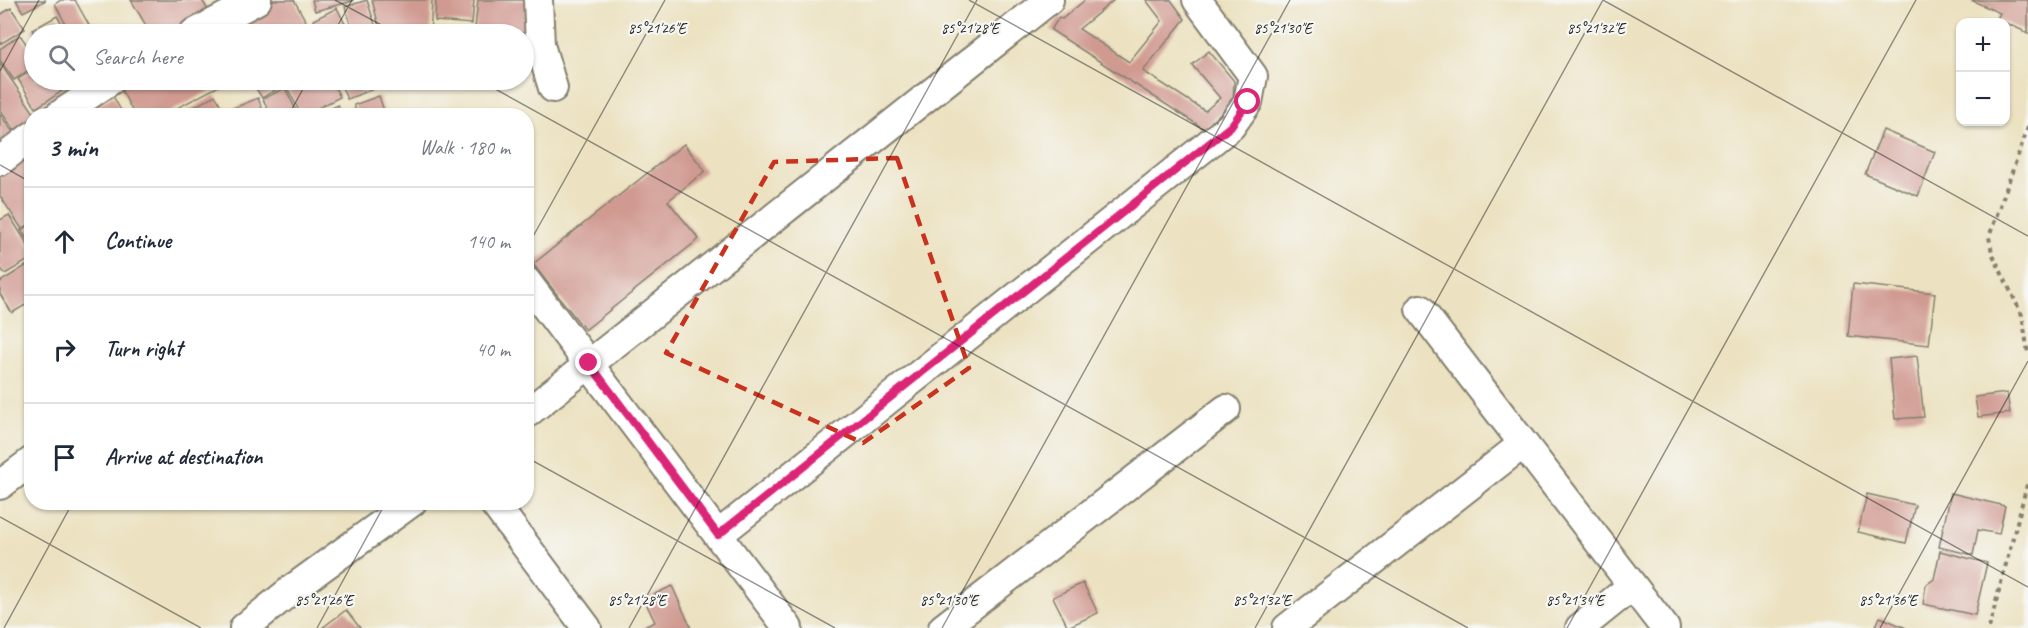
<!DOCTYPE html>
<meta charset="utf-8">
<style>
body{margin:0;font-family:Caveat,sans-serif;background:#f2f2f3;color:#1f2937}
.controls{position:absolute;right:18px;top:18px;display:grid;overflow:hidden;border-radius:12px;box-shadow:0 2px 4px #0004}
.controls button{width:54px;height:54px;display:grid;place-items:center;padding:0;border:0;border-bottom:2px solid #e0e1e3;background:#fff;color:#1f2937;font:30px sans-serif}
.stop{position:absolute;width:18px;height:18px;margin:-14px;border:4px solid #db2777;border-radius:50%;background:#fff}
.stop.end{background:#db2777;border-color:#fff;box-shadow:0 2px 6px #0008}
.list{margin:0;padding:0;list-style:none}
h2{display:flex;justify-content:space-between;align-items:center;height:78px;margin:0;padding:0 24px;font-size:26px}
h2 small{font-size:20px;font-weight:400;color:#747a83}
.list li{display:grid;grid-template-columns:39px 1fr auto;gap:18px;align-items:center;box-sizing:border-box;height:108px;padding:0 24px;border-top:2px solid #e0e1e3}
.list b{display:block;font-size:22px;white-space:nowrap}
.list em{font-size:20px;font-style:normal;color:#747a83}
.icon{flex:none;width:33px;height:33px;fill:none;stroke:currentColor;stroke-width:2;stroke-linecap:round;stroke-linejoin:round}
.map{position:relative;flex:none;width:2028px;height:628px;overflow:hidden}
.search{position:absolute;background:#fff;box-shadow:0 2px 4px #0004;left:24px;top:24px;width:510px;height:66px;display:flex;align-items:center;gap:15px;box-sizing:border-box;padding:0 21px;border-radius:33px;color:#747a83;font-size:22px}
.panel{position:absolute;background:#fff;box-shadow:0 2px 4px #0004;left:24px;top:108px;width:510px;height:402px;border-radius:24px}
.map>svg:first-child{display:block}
.building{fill:#d09a91}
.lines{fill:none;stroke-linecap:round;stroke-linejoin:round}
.minor-casing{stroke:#847f6e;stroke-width:32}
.path{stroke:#847f6e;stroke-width:4;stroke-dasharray:4.5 4.5;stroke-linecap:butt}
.minor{stroke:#fff;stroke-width:28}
.route{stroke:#db2777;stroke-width:8}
.marked{fill:none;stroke:#c8321e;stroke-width:4.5;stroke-dasharray:12 8;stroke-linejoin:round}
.ticks{fill:none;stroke:#1c1c1c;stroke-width:1.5;stroke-opacity:0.45}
.ticks-label{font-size:15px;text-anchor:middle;fill:#1c1c1c;stroke:#f6f6f2;stroke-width:4.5;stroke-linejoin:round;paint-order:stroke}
</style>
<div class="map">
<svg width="2028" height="628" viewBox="0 0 2028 628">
<rect width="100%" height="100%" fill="#f6f6f2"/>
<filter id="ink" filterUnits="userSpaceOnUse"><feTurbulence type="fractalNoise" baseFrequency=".0167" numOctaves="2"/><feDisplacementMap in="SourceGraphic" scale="12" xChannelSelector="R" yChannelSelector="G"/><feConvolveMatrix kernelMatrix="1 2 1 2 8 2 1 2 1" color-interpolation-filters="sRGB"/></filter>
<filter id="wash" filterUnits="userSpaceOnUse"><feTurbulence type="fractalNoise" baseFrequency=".008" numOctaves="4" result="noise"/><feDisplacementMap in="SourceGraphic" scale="24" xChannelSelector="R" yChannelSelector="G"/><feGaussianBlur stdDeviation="1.35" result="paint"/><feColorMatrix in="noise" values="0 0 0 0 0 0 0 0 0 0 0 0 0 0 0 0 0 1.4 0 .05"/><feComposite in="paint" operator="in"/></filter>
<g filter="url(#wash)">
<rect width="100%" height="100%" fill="#ece2c1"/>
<g id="blocks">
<!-- building -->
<g class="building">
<path d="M16,0H46L23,12Z"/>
<path d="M61,0H75L90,27L71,34L55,4Z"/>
<path d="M131,0H202L211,15L177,34H151Z"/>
<path d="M274,0H294L313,34H255L244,16Z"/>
<path d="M312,0H353V1L315,11Z"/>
<path d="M367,0L378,34H354L345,7Z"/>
<path d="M372,0H432L430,34H381Z"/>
<path d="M436,0H474L472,24L435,21Z"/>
<path d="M478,0H535L531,34L475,28Z"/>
<path d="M1085,0H1114L1079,29L1129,62L1162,21L1146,0H1171L1185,19L1143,71L1205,111L1220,98L1192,65L1209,51L1234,81L1233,101L1204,129L1051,30L1059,17L1062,19Z"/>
<path d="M1971,0H2028V33L1997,19L2000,13Z"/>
<path d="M11,8L25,29L0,44V15Z"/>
<path d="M337,8L350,34H320L313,20Z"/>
<path d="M57,16L68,34H35L32,30Z"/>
<path d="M243,21L250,34H216Z"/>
<path d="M20,35L34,55V66L14,80L0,60V49Z"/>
<path d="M0,63L36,116H32V118L14,130L0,110Z"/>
<path d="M34,69V80H53L61,92L36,108L18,79Z"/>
<path d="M56,80H84L62,91Z"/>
<path d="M130,80H219L221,85L162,116H135L119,85Z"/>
<path d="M251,80H278L282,86L262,98Z"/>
<path d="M283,80H331L340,97L302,116Z"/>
<path d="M339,80H391L392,82L347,99Z"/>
<path d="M399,80H435L436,82L401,89Z"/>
<path d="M285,88L299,116H271L263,99Z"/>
<path d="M215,95L227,116H183L182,114Z"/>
<path d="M113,96L124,116H79Z"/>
<path d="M379,96L385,114L357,116L354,105Z"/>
<path d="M258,98L265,116H232L229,110Z"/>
<path d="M338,105L342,116H316Z"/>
<path d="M0,114L15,135L0,145Z"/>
<path d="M1883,130L1935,152L1918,196L1865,174Z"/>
<path d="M684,144L705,171L668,201L699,239L585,330L533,264Z"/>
<path d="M32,145V187L28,189L32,194V222L22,229L0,196V166Z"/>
<path d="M9,215L32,251V258L5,274L0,267V220Z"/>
<path d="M32,224V247L21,230Z"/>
<path d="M32,262V301L12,313L0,294V282Z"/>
<path d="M1853,284L1935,293L1929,345L1848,336Z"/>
<path d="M1917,356L1924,417L1895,419L1889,359Z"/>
<path d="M2007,393L2010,413L1978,417L1975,397Z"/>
<path d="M1951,493L2005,506L1999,534L1978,530L1973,555L1939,547Z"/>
<path d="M1867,494L1915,505L1906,543L1858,532Z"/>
<path d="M1940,551L1987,563L1975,615L1923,604L1926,585L1934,579Z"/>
<path d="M1083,583L1098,613L1068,627L1053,597Z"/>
<path d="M672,586L691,628H642L655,622L644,599Z"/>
<path d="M346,610L360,628H322Z"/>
<path d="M1880,617L1906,628H1875Z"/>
</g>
</g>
</g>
<g filter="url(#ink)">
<use href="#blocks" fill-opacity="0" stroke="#847f6e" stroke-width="1.5"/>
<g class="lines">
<!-- minor casing -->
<g class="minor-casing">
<g id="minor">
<path d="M538,0L540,45L553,88"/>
<path d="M193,34L257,0"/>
<path d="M58,116L111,80"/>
<path d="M0,161L32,136"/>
<path d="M526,281L788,628"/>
<path d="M1420,309L1665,628"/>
<path d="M526,414L1049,0"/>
<path d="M0,485L32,461"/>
<path d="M493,502L587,628"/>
<path d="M718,535L1231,126L1248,102L1253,76L1197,0"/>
<path d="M244,628L295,587L412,502"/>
<path d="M943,628L1226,409"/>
<path d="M1287,628L1523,444"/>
<path d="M1580,628L1632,586"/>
</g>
</g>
<!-- path -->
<g class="path">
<path d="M2028,127L1989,237L1992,253L2022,315L2028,353"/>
<path d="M1989,628L2028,481"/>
</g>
<!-- minor -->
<use href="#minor" class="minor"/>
</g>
</g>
<g class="lines" filter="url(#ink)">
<!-- route -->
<path class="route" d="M589,363L718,535L1231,126L1248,102"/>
</g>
<!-- marked area -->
<path class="marked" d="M897,158L969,368L863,443L666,353L774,162Z"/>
<!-- ticks -->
<path class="ticks" d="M335,0L398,34M969,0L2028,587M1603,0L2028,236M333,34L352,0M0,71L39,0M479,80L1468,628M288,116L308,80M0,165L32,183M526,249L665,0M526,457L835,628M0,517L201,628M4,628L73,502M317,628L386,502M629,628L977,0M942,628L1290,0M1255,628L1603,0M1567,628L1916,0M1880,628L2028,361"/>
<g class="ticks-label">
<text x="657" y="33">85°21'26"E</text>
<text x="970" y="33">85°21'28"E</text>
<text x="1283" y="33">85°21'30"E</text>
<text x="1596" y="33">85°21'32"E</text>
<text x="324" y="605">85°21'26"E</text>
<text x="637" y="605">85°21'28"E</text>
<text x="949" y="605">85°21'30"E</text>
<text x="1262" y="605">85°21'32"E</text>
<text x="1575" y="605">85°21'34"E</text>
<text x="1888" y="605">85°21'36"E</text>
</g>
</svg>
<div class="controls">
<button>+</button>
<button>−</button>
</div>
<div class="stop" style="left:1248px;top:102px"></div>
<div class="stop end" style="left:589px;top:363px"></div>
<div class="search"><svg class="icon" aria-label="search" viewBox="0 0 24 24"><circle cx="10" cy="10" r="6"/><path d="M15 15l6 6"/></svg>Search here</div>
<section class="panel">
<h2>3 min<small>Walk · 180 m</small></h2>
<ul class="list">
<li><svg class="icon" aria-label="ahead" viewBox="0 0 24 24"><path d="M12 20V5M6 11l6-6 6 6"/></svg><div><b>Continue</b></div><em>140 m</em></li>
<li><svg class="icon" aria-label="right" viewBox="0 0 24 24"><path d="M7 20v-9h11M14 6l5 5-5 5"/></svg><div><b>Turn right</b></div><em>40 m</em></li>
<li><svg class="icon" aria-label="arrive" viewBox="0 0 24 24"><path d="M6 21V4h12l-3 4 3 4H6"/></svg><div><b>Arrive at destination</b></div></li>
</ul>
</section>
</div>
